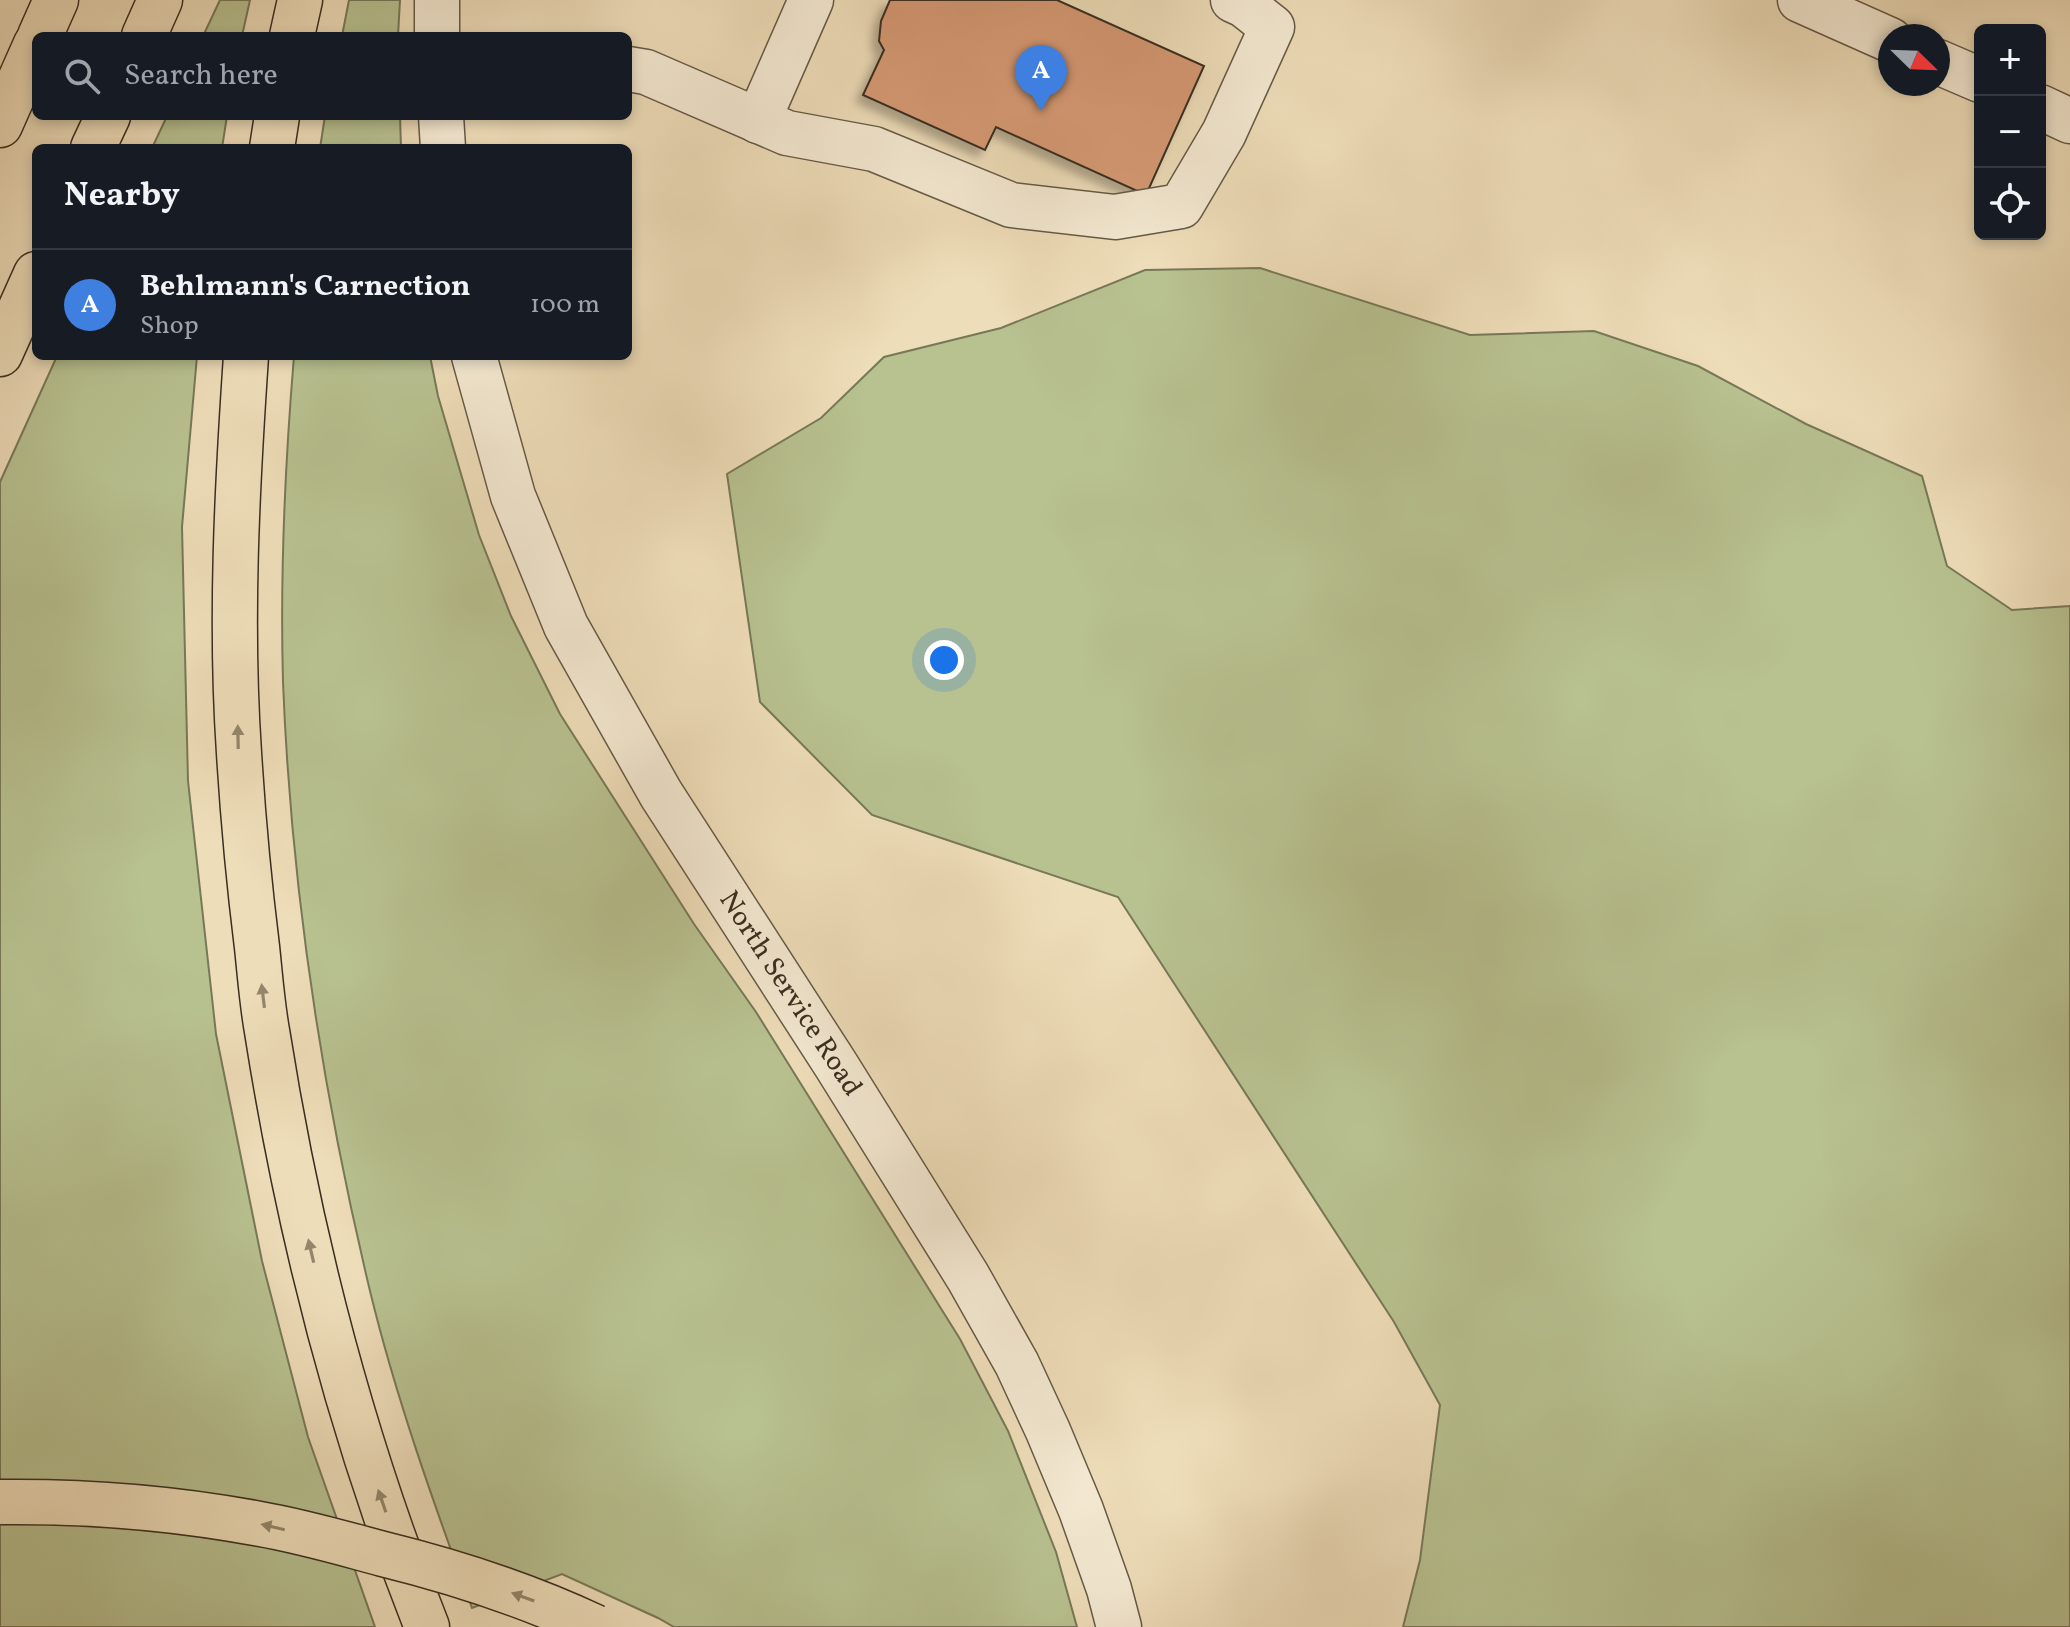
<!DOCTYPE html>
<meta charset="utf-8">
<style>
body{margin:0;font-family:Vollkorn,serif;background:#242831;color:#f1f3f6}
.controls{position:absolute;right:24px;top:24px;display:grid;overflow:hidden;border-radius:12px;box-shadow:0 4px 12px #0003}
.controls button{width:72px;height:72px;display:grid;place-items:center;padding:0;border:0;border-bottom:2px solid #363941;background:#171b24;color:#f1f3f6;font:40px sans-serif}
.compass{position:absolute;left:1878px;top:24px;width:72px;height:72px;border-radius:50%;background:#171b24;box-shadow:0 4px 12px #0003;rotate:113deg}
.you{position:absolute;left:944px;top:660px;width:28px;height:28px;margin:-20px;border:6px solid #fff;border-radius:50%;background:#1a73e8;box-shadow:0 0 0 12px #1a73e833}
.badge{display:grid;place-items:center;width:52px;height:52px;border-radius:50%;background:#c59692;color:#fff;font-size:26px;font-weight:700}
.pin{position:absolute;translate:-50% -66px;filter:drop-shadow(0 2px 4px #0008)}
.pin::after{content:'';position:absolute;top:42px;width:28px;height:24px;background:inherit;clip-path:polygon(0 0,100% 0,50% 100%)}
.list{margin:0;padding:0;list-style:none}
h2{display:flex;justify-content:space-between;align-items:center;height:104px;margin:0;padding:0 32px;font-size:34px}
h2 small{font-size:26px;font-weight:400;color:#9ea1a6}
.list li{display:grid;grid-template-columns:52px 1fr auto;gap:24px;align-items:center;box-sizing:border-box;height:112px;padding:0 32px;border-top:2px solid #363941}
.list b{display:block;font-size:30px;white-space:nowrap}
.list p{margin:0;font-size:26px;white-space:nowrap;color:#9ea1a6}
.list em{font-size:26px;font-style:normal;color:#9ea1a6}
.icon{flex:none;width:44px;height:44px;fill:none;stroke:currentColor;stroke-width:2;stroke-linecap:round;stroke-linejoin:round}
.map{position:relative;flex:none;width:2070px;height:1627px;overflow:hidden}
.search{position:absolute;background:#171b24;box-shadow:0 4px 12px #0003;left:32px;top:32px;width:600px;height:88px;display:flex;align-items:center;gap:20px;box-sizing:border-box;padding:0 28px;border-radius:12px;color:#9ea1a6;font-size:30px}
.panel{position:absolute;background:#171b24;box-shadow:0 4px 12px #0003;left:32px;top:144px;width:600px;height:216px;border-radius:12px}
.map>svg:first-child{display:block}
.green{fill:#b8c190;stroke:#787858;stroke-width:2}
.building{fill:#d59973;stroke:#392e20;stroke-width:2;filter:url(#shadow)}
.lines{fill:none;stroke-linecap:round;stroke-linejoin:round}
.minor-casing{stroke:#665a46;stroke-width:47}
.highway-casing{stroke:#392e20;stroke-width:47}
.minor{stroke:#f4e9d2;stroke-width:44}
.highway{stroke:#eeddb9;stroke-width:44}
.highway-bridge-casing{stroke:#392e20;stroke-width:47;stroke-linecap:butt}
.highway-bridge{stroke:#eeddb9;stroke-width:44}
.oneway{fill:#94866c}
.labels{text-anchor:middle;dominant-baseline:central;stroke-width:6;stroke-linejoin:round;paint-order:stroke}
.street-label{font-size:28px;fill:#392e20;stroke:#f4e9d2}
</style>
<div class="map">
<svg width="2070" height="1627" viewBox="0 0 2070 1627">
<defs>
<filter id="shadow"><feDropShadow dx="-7" dy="7" stdDeviation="4" flood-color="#0004"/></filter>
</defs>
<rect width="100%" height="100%" fill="#eeddb9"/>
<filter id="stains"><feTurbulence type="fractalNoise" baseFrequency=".0025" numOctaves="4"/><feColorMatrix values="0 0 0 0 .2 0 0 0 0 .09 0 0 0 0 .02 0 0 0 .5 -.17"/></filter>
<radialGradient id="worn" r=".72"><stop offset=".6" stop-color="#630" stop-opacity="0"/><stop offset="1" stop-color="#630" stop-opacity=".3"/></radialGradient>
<!-- green -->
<g class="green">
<path d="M220,0H250L242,36H203Z"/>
<path d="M349,0H400L398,36H342Z"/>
<path d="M167,116H227L222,148H152Z"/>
<path d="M325,116H400L401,148H320Z"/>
<path d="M1260,268L1470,335L1594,331L1698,366L1806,424L1922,476L1947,566L2012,610L2070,606V1627H1403L1420,1560L1440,1405L1394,1322L1118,897L872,815L760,702L727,474L821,418L884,357L1001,328L1145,270Z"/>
<path d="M57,356H197L182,527L188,781L216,1034L262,1261L308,1437L375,1627H0V482Z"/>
<path d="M294,356H430L438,396L479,535L511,616L560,714L694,924L756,1012L960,1339L1008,1431L1056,1552L1077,1627H674L658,1618L562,1574L472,1608C434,1504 396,1398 370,1291C322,1091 291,887 283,682C280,574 285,464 294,356Z"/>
</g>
<!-- building -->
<path class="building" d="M890,0H1057L1204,66L1146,195L996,127L985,150L863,95L884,50L879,41L881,21Z"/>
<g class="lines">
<!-- minor casing -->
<g class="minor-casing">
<g id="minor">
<path d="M437,0V36"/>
<path d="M1800,0L1890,40"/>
<path d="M1938,62L1980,80"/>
<path d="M628,69L646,72L787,133L874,149L1011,205L1115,217L1181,206L1224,133L1272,27L1244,5L1233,0"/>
<path d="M2040,107L2070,121"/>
<path d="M441,116L443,148"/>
<path d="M758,121L811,0"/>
<path d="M474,356L513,496L566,626L661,794L836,1065L968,1277L1017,1364L1048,1431L1081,1510L1109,1589L1119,1627"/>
</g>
</g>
<!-- highway casing -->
<g class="highway-casing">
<g id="highway">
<path d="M40,36L56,0"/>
<path d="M144,36L160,0"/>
<path d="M292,36L300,0"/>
<path d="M0,125L36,44"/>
<path d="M93,148L108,116"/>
<path d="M272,148L277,116"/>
<path d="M0,354L36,274"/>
<path d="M246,356C237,488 230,621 239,753C243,818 249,883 257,947C260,975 262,1003 267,1031C299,1234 351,1436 427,1627"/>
</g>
</g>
<!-- minor -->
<use href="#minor" class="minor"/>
<!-- highway -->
<use href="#highway" class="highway"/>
<!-- highway-bridge casing -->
<g class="highway-bridge-casing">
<path id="highway-bridge" d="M0,1502C86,1501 175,1508 260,1524C301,1531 342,1543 383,1554C456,1572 527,1595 595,1627"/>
</g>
<!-- highway-bridge -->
<use href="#highway-bridge" class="highway-bridge"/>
</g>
<!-- one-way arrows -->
<defs><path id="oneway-solid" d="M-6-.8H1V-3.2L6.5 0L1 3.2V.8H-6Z" transform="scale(2)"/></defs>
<g class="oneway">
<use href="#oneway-solid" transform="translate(238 737) rotate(-91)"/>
<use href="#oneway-solid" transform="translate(263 996) rotate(-97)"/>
<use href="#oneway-solid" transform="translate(311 1251) rotate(-103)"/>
<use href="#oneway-solid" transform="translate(382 1501) rotate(-109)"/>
<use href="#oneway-solid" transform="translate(273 1527) rotate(-167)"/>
<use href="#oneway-solid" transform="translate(523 1597) rotate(-160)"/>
</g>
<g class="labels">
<!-- street labels -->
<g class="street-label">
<text transform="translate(790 994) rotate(57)">North Service Road</text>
</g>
</g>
<rect width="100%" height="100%" filter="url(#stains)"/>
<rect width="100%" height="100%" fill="url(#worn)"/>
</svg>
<div class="controls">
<button>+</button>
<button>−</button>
<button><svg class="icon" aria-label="locate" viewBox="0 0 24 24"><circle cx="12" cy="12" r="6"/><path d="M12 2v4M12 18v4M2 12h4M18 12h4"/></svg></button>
</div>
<svg class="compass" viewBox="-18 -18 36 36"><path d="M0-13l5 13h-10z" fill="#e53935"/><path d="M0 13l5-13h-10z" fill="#9ea1a6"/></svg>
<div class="you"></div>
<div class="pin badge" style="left:1041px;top:111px;background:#3f7fe0">A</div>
<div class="search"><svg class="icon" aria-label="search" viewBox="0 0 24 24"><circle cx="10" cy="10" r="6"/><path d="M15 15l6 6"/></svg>Search here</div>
<section class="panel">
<h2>Nearby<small></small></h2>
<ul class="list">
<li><span class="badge" style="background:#3f7fe0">A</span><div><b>Behlmann's Carnection</b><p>Shop</p></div><em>100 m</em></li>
</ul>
</section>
</div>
